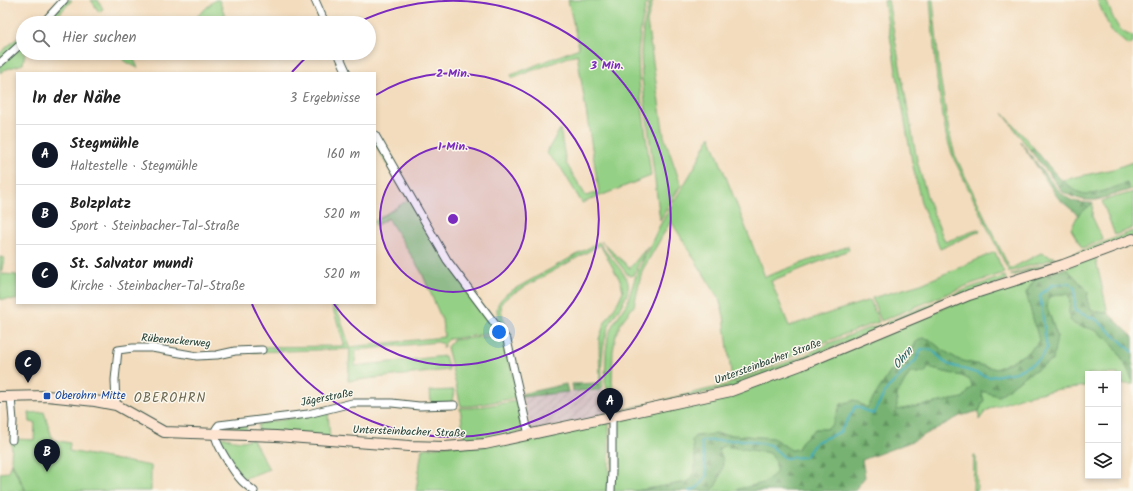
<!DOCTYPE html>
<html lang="de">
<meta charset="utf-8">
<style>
body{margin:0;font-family:Kalam,sans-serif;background:#f6f6f6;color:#222}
.controls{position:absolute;right:12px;bottom:12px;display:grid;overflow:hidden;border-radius:0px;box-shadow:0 2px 6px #0003}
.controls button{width:36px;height:36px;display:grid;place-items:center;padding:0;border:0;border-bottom:1px solid #e0e0e0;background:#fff;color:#222;font:20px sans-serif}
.you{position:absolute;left:499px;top:332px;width:14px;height:14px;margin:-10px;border:3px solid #fff;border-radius:50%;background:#1a73e8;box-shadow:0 0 0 6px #1a73e833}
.badge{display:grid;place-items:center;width:26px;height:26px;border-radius:50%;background:#111827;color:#fff;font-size:13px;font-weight:700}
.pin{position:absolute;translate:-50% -33px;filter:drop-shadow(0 1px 2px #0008)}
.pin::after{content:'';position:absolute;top:21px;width:14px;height:12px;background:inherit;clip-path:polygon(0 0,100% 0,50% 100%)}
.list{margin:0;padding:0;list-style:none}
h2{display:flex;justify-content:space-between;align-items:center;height:52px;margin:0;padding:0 16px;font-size:17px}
h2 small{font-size:13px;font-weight:400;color:#767676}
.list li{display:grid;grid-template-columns:26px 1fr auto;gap:12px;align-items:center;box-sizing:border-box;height:60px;padding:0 16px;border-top:1px solid #e0e0e0}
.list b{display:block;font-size:15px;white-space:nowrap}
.list p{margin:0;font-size:13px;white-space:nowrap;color:#767676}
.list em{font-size:13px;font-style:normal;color:#767676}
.icon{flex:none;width:22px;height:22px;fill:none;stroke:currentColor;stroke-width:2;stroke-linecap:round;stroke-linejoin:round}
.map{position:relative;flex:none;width:1133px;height:491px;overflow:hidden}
.search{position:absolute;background:#fff;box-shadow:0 2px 6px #0003;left:16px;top:16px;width:360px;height:44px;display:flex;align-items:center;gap:10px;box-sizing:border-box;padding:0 14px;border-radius:22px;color:#767676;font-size:15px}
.panel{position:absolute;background:#fff;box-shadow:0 2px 6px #0003;left:16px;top:72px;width:360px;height:232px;border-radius:0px}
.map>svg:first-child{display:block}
.industrial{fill:url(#industrial-furrows)}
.green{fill:#94d085;stroke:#5a865c}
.forest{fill:url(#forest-firs);stroke:#4b7853;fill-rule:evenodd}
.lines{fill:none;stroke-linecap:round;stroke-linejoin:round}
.stream{stroke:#40aebd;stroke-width:2}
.street-casing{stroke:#3f5549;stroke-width:9}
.secondary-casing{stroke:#3f5549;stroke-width:12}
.street{stroke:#fff;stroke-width:7}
.secondary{stroke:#fde4d1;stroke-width:10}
.ring{fill:none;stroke:#7b2cbf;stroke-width:2}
.transit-dot{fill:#1a4fb4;stroke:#fbf7ec;stroke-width:1.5}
.labels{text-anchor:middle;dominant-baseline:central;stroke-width:3;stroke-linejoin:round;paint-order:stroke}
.street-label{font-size:11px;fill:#1f3d34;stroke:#fbf7ec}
.transit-label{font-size:11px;fill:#164399;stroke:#fbf7ec;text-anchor:start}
.water-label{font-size:12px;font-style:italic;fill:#295f5d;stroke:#fbf7ec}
.quarter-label{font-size:13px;letter-spacing:1px;fill:#6a664f;stroke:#fbf7ec}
.centre{fill:#7b2cbf;stroke:#fbf7ec;stroke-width:2}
.ring-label{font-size:12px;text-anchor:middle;font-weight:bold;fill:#7b2cbf;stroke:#fbf7ec;stroke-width:3;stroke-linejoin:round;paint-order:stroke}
</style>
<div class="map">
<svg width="1133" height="491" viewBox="0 0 1133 491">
<defs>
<pattern id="industrial-furrows" width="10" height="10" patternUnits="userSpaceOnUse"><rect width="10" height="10" fill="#d2bec2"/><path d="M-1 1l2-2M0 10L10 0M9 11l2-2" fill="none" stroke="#aa9c9e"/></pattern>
<pattern id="forest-firs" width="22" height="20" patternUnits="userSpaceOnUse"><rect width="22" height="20" fill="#77b272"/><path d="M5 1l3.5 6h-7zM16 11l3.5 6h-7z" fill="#61925e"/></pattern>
</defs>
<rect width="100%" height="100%" fill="#fbf7ec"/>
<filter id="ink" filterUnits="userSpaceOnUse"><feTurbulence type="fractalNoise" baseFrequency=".025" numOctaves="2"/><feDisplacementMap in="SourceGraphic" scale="8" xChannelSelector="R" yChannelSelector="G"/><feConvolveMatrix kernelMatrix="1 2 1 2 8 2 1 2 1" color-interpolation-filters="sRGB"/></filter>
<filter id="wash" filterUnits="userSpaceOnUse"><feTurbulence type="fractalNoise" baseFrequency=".012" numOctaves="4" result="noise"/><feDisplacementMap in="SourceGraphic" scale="16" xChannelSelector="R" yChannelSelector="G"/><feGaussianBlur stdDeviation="0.9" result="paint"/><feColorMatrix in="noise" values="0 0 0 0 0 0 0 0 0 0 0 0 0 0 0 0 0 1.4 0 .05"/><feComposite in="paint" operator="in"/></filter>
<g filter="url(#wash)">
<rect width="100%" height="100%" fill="#f3dcbd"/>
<!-- industrial -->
<path class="industrial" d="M603,387L609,415L532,432L522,397L573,391L600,390Z"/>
<!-- green -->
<g class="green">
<path d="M67,0H72L51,23H45Z"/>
<path d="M91,0H98L103,9L99,12Z"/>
<path d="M215,0H219L228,23H190Z"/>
<path d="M568,0H647L641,27L638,52L639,81L651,176L582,203L561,168L546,153L560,129L566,163L586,196L599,192L577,54L512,78L511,75L579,48Z"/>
<path d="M650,0H653L647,22L664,136L681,185L660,220L642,79L641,52L643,29Z"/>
<path d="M888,0L917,160L928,200L945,242L979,229L980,231L940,249L921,203L912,162L884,1Z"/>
<path d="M930,0H933L940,76L949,132L955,155L1010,269L1041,253L1056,258L1009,272L953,157L946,135L937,80Z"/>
<path d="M1097,0H1106C1113,15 1115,32 1133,36V43L1128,45L1111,31Z"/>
<path d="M23,33V39L0,60V53Z"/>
<path d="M23,44V53H25L23,64L4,70L0,73V66Z"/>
<path d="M119,53H131L138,68L124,61Z"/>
<path d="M1003,113L1034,148L1030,150Z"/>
<path d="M710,136L765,277L848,246L849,250L771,281L789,326L870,300L879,322C828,338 781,363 732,381L724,316L719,299L671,221L642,271L634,306L622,321L616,335L613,351L612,382L617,408L613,407L605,382L606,351L608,337L613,324L627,303L636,275L660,225L694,168Z"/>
<path d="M375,138L409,198L408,200L412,203L497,329L496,333L449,339L445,343L443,348V344L438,342L356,350L355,366L445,356L449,370L348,381L350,349L253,352L254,347L345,346L331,303H335L350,347L444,337L442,320L422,273L388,218L375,226V221L408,200L375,144Z"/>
<path d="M1133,162V189L1129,190L1127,183C1116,187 1095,196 1084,194C1075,192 1068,185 1062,180L1113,169Z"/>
<path d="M1133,192V228L1115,235L1102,201Z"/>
<path d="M1093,203L1092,216L1103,240L1082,248L1071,229L1078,215Z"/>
<path d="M1133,231V236L1092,252L1011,276L1012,274L1058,260Z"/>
<path d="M601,241L630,268L648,246L633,275L631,276L628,275Z"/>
<path d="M599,242C604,252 626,273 628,282C631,298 614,312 609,326C602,344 600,368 603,387L600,390L599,339L605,322L618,302L623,291L621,282L600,245L510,295L502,302L501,309L506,331L499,326C497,308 493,305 509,292Z"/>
<path d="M995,252L1004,273L971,284L881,321L872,298L921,284Z"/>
<path d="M1095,256L1108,313L1097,312L1091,309L1087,301L1088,291L1066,268Z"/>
<path d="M0,257L4,258L1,274L17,275V300L0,299Z"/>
<path d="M1005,276L1006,280L886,326L887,322L972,287Z"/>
<path d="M1036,277L1026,293L1039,340C1033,353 1009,362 996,369L959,360L941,349L929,339L916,342L908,359L891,371L867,408L841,404L832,425L826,429H815L802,441L798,449L792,451L773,438L717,434L692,440C694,456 700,469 688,482L636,491H611L615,424L619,419L695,402L970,298Z"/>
<path d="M1060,294H1068C1073,304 1066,313 1071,321C1076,328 1087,326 1094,330C1115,340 1124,362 1133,381V384H1118V374H1088V386L1060,389L1025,396L991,408L985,412L979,420V411L984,400L981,391L999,396L1025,376L1057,336L1047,307L1049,297Z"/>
<path d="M879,326L881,328L733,387L617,411L726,385L801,357L832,342L866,329Z"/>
<path d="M500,335L503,337L517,392L516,398L471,406H461L447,347L453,340Z"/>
<path d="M928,368L962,376L970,380L972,387L963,398L896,410L897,394L910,373H925Z"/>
<path d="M454,390L452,402L431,403L430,391Z"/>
<path d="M517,401L519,402L525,431L465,443L460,408H471Z"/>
<path d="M44,412L53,440L70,443L69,451L151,466V491H26L11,460L12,440L16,439L34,440L35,423L30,422L29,413Z"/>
<path d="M328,412L330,438L258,431V425L262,423Z"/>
<path d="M609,422V491H416L422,449Z"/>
<path d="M246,425L247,430H222V429L223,428Z"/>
<path d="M223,437C231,439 244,444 252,438L269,469L243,479L221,444L220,439Z"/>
<path d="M724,446L770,453L776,462L777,473L763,484L738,489L736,491H711L713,489L718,449Z"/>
<path d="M974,455L976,458L977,491H973Z"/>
<path d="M11,462L25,491H0V473L8,472Z"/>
</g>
<!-- forest -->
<g class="forest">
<path d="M1020,141C1032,156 1056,193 1071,200C1078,203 1086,203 1093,203L1078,215L1058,198Z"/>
<path d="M1034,148C1046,162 1066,191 1085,194C1096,195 1116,187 1127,183L1129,190L1097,200H1084L1073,197L1063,192L1030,150Z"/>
<path d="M1066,268L1088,291L1087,301L1091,309L1097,312L1108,313L1133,337V381C1124,362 1115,340 1094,330C1087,326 1076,328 1071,321C1065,313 1073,303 1068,294H1060L1049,297L1047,307L1057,336L1053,360L1025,376L999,396L981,391L984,400L979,411L960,416L913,441L862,460L865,477L854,491H736L738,489L763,483L776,473V462L770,453L724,446L718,449C720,453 723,458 723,461C723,470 718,485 711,491H635L688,482C700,469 694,456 692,440L695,436L717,434L773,438L791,450L798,449L802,441L815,429H826L832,425L841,404L855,400L867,408L891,371L908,359L916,342L922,338L929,339L941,349L959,360L997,369C1009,362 1033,353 1039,340L1026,293L1036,277ZM928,368L962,376L970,380L972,387L963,398L897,410V394L910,373H925Z"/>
<path d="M599,383L600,390L573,391L572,384Z"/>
<path d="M566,384L568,392L522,397L521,394Z"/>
</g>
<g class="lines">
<!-- stream -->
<path class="stream" d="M689,491L697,488L707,476L701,441L744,440L770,445L785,458L805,457L816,442L840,432L856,406L873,414L887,389L916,360L921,349L932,350L947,364L989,377L1016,372L1039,360L1047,349L1040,295L1052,285L1070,283L1075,288V311L1097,320L1133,352"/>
</g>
</g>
<g filter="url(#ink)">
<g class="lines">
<!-- street casing -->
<g class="street-casing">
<g id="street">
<path d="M315,0L325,23"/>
<path d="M43,23L64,0"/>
<path d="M338,53L347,73"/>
<path d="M0,63L23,42"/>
<path d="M375,135L447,260L507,340L529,435"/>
<path d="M11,397L13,421L12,440"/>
<path d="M116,405L115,380L118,350L133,348H152L197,356L217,355L235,351L262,350"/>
<path d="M254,491C250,488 246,485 242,481C235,474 214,442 215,433C215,429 217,427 219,425L308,414L352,403H392L419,406L454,405"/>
<path d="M611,491L612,471V417"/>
</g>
</g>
<!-- secondary casing -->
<g class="secondary-casing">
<path id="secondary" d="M0,397L47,396L95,401L116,405L164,432L276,436L409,446L444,447L485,444L731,391L801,365L969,295L1063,265L1133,239"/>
</g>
<!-- street -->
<use href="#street" class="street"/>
<!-- secondary -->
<use href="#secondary" class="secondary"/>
</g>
</g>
<!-- distance rings -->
<circle cx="453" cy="219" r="73" fill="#7b2cbf" fill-opacity=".12"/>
<g class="ring">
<circle cx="453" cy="219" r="73"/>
<path d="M376 95A146 146 0 1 1 334 304"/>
<path d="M292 72A218 218 0 0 1 311 53M359 22A218 218 0 1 1 252 304"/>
</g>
<!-- markers -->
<rect class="transit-dot" x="43" y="392" width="8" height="8" rx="2"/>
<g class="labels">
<!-- street labels -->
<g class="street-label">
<text transform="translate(176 341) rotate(5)">Rübenackerweg</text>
<text transform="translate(768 362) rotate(-20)">Untersteinbacher Straße</text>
<text transform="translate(327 398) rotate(-11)">Jägerstraße</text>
<text transform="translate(409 432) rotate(2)">Untersteinbacher Straße</text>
</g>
<!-- transit labels -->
<g class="transit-label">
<text x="55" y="396">Oberohrn Mitte</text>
</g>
<!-- water labels -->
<g class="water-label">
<text transform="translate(903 358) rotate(-50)">Ohrn</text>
</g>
<!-- quarter labels -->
<g class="quarter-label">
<text x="170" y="398">OBEROHRN</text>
</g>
</g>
<circle cx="453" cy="219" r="6" class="centre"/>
<g class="ring-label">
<text x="607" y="69">3 Min.</text>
<text x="453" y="77">2 Min.</text>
<text x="453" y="150">1 Min.</text>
</g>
</svg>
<div class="controls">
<button>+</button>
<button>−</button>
<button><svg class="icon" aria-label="layers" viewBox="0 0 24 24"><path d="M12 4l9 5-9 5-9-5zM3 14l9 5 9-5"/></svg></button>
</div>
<div class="you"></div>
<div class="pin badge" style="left:610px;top:421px">A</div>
<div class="pin badge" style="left:47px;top:472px">B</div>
<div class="pin badge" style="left:28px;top:383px">C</div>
<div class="search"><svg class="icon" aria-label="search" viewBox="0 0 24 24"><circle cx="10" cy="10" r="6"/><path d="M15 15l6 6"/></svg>Hier suchen</div>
<section class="panel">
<h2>In der Nähe<small>3 Ergebnisse</small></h2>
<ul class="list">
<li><span class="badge">A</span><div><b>Stegmühle</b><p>Haltestelle · Stegmühle</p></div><em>160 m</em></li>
<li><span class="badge">B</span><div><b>Bolzplatz</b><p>Sport · Steinbacher-Tal-Straße</p></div><em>520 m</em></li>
<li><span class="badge">C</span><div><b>St. Salvator mundi</b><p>Kirche · Steinbacher-Tal-Straße</p></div><em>520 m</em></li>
</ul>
</section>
</div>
